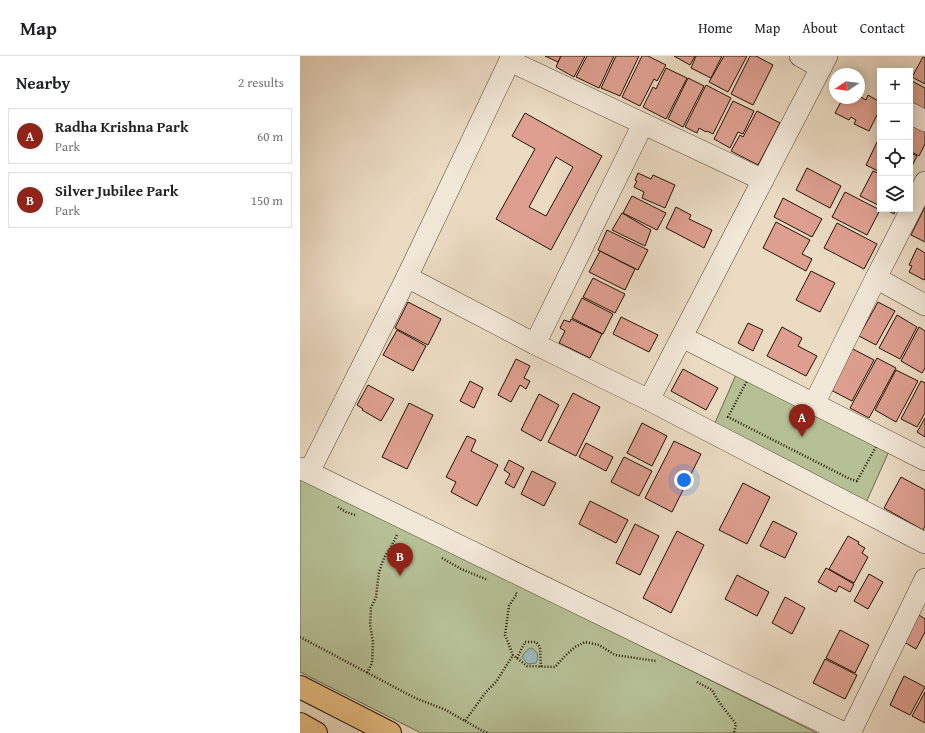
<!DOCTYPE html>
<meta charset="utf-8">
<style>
body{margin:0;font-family:"Gentium Book Plus",serif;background:#f6f6f6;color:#202124}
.controls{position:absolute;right:12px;top:12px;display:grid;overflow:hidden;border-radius:0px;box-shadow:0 2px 10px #0003}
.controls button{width:36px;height:36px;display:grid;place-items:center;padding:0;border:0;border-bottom:1px solid #e0e0e0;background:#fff;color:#202124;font:20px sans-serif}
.compass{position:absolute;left:529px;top:12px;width:36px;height:36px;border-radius:50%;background:#fff;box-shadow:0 2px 10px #0003;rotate:257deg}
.you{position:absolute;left:384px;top:424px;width:14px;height:14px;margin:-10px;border:3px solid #fff;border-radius:50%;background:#1a73e8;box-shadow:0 0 0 6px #1a73e833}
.badge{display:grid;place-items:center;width:26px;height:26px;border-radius:50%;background:#8f2418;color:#fff;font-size:13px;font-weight:700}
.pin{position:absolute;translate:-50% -33px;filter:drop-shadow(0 1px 2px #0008)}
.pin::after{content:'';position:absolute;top:21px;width:14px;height:12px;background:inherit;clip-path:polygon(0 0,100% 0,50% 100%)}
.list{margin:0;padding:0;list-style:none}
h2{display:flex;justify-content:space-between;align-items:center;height:52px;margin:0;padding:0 16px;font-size:17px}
h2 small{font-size:13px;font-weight:400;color:#757577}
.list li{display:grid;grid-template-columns:26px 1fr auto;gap:12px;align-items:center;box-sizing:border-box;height:56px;margin:0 8px 8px;padding:0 8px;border:1px solid #e0e0e0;border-radius:0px}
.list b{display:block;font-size:15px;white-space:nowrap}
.list p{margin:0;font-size:13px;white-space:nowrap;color:#757577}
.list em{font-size:13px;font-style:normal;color:#757577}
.icon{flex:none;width:22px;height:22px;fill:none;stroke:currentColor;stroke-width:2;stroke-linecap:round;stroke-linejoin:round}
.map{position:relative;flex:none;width:625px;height:677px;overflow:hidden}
header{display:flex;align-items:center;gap:24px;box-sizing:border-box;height:56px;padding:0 20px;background:#fff;border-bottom:1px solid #e0e0e0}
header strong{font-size:19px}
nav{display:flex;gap:22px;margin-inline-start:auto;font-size:14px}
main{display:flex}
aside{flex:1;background:#fff}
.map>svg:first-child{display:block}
.green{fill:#b6c095;stroke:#6d694a}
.water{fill:#9db8be;stroke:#6d7672}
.building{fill:#de9f90;stroke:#241200;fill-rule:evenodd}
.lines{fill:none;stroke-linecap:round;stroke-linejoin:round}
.minor-casing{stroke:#564431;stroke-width:22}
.major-casing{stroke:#241200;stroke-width:24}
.highway-casing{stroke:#241200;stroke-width:24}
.path{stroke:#241200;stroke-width:2.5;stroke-dasharray:1 2;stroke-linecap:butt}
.minor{stroke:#f2e8d8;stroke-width:21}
.major{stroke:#e6be82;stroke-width:22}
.highway{stroke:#e6be82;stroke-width:22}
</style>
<header>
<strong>Map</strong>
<nav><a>Home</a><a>Map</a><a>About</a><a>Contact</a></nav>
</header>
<main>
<aside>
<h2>Nearby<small>2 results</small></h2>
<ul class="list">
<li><span class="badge">A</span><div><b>Radha Krishna Park</b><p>Park</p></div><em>60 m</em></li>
<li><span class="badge">B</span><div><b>Silver Jubilee Park</b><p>Park</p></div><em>150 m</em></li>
</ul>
</aside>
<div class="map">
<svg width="625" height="677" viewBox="0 0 625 677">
<rect width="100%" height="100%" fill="#ebdbc3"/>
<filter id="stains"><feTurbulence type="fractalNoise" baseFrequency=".005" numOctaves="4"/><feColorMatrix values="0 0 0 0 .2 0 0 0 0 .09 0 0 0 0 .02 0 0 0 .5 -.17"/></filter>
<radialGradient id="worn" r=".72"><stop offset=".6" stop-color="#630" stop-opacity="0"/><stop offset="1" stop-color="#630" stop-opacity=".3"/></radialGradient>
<!-- green -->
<g class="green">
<path d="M438,314L590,393L565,449L414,369Z"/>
<path d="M0,421L517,677H121L0,616Z"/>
</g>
<!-- water -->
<path class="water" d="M232,592C238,597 239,600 236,607L228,608L225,605L222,601C225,596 227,593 232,592Z"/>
<!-- building -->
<g class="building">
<path d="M245,0H261L258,6Z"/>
<path d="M261,0H285L274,21L256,11Z"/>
<path d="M287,0H314L299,32L276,21Z"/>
<path d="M316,0H339L320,40L301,32Z"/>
<path d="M342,0H348L366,9L357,25L354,23L340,50L322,41Z"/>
<path d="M374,0H395L390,9Z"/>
<path d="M396,0H422L411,22L391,12Z"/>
<path d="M424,0H447L428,36L409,26Z"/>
<path d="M450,0H456L473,9L453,49L431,38Z"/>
<path d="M623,1L625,2V28L612,21Z"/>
<path d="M366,12L387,22L366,63L343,51L353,31L356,33Z"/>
<path d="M388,22L404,30L383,71L368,63Z"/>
<path d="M610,24L625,32V62L610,54Z"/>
<path d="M406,29L431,42L413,78L407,75L406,76L399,72L397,77L385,71Z"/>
<path d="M568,39L580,46V53L569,75L554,68L556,64L551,61L549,64L535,57L543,42H546L552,45L553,42H559V40L566,44Z"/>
<path d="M433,45L454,55L443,78L438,76L430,92L414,83Z"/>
<path d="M457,55L480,67L458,109L431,95L440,79L443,81Z"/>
<path d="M225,57L302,100L251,194L196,163L235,93L212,80ZM256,101L273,111L246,160L229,151Z"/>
<path d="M610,61L625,68V88L619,100L610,95Z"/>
<path d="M580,80V116L566,109Z"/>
<path d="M610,96L617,100L610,114Z"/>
<path d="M507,112L541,130L530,152L496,134Z"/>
<path d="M573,115L580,118V150L560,140Z"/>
<path d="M338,117L351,123L353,119L375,129L365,152L342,142L344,136L334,131L337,125L335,124Z"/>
<path d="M545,136L580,154L567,179L532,161Z"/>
<path d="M332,140L366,157L357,174L323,157Z"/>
<path d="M483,142L522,163L512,181L474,161Z"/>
<path d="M376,151L391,159L389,163L412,174L404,192L366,172Z"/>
<path d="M625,151V186L611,179Z"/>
<path d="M585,153H596L594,158Z"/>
<path d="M322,157L351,174L345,190L312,174Z"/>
<path d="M476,166L510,184L502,198L512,203L506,215L463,192Z"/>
<path d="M537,167L577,188L564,213L524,192Z"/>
<path d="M307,174L348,194L338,214L298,194Z"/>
<path d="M617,192L625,197V222L624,224L609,216L612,210L609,209Z"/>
<path d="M300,195L335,213L325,234L289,216Z"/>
<path d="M511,215L535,227L520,256L496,244Z"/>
<path d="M293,222L325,238L315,257L283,241Z"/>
<path d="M282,242L313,258L303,278L272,262Z"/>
<path d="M108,246L141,263L128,289L95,272Z"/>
<path d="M578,246L595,255L576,289L559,280Z"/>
<path d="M597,259L617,271L600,303L579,292Z"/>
<path d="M321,261L358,279L349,296L313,278Z"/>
<path d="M271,263L302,278L290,302L259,287L265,275L260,272L264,264L270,266Z"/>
<path d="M448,267L463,274L453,295L438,287Z"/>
<path d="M482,271L502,282L498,290L517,300L506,320L467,300Z"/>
<path d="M619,271L625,275V312L622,317L601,305Z"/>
<path d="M97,274L126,290L113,315L83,299Z"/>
<path d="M549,291L574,304L552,345L527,332Z"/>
<path d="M577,302L596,312L569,362L550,352Z"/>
<path d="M216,303L230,310L224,322L230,325L226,333L220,329L211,346L198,339Z"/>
<path d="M383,313L418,332L406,354L371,335Z"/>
<path d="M596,314L618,325L596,366L575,354Z"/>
<path d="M170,325L183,332L174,352L160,345Z"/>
<path d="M621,325L625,327V357L617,371L601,363Z"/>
<path d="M68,329L94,343L81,365L62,354L63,353L57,349Z"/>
<path d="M273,337L300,351L276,400L248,386Z"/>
<path d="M239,338L259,349L241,385L221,374Z"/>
<path d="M109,347L133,359L107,413L82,401Z"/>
<path d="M625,362V381L617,376Z"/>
<path d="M342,367L367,380L352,410L327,397Z"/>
<path d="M167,380L176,384L171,395L198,409L177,450L151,436L156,426L146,421Z"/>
<path d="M374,385L401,398L372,456L345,442Z"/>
<path d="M286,387L313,401L306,415L279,401Z"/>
<path d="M324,401L352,415L339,440L311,426Z"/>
<path d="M209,404L224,412L214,432L205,427L210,418L204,414Z"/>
<path d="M232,415L256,427L244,450L221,438Z"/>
<path d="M601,421L625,434V470L623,474L584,452Z"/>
<path d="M443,427L470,441L447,488L419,474Z"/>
<path d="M290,445L328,464L316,487L279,468Z"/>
<path d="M473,465L497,477L485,502L460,490Z"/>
<path d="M335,468L359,480L340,519L316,507Z"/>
<path d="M377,475L404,489L371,557L343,542Z"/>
<path d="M548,480L559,486L558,488L565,492L562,497L568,501L554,527L529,513Z"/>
<path d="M526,512L554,528L550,536L539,530L536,536L518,526Z"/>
<path d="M569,518L583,526L568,553L554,545Z"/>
<path d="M437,519L469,536L457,560L425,543Z"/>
<path d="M485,541L505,552L492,578L472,567Z"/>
<path d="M619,559L625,563V576L616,593L604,586Z"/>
<path d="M540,574L569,589L555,617L526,602Z"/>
<path d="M525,603L557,619L545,643L513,627Z"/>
<path d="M604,620L625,631L610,659L590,649Z"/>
<path d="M625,636V667L612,660Z"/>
</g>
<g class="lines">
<!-- minor casing -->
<g class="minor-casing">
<g id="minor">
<path d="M500,0L521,12"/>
<path d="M210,5L463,124"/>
<path d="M610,57L625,65"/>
<path d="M107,221L235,288L349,344L625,487"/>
<path d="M576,222L625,249"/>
<path d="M382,281L625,404"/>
<path d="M235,288L343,68"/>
<path d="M349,344L527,0"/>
<path d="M514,348L576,222L625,126"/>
<path d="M0,412L544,677"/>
<path d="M9,416L107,221L212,0"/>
<path d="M550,677L625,523"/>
</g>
</g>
<!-- major casing -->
<g class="major-casing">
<path id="major" d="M0,631L90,677"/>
</g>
<!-- highway casing -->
<g class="highway-casing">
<path id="highway" d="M0,668L16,677"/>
</g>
<!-- path -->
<g class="path">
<path d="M448,323L577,389L557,425L550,423L428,361Z"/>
<path d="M38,451L46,456L55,459"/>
<path d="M142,502L161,513L188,524"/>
<path d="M216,537L217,538L209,550L205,579L213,599L227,610L255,611L266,599L275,591L285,586L299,589L315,599L356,605"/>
<path d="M0,581L115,642L146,654L165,665L186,636L196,626L213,599"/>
<path d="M217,602L225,586H236L240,591L241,611"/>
<path d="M67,617L72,607L73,586L70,569L71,552L76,541L79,516L84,502L91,491L97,479"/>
<path d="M397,626L412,634L419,646L436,668L434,677"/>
<path d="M165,665L181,674L188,677"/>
</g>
<!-- minor -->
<use href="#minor" class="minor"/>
<!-- major -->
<use href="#major" class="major"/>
<!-- highway -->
<use href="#highway" class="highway"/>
</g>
<rect width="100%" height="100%" filter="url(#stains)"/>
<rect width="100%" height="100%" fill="url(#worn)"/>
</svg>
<div class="controls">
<button>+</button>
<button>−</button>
<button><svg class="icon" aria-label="locate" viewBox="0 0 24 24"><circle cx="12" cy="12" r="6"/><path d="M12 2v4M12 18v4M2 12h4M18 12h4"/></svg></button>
<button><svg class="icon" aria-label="layers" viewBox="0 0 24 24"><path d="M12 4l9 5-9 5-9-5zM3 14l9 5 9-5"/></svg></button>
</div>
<svg class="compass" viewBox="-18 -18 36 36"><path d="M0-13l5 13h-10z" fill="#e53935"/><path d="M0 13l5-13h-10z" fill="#757577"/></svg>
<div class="you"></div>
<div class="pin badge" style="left:502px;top:381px">A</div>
<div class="pin badge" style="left:100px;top:520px">B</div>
</div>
</main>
